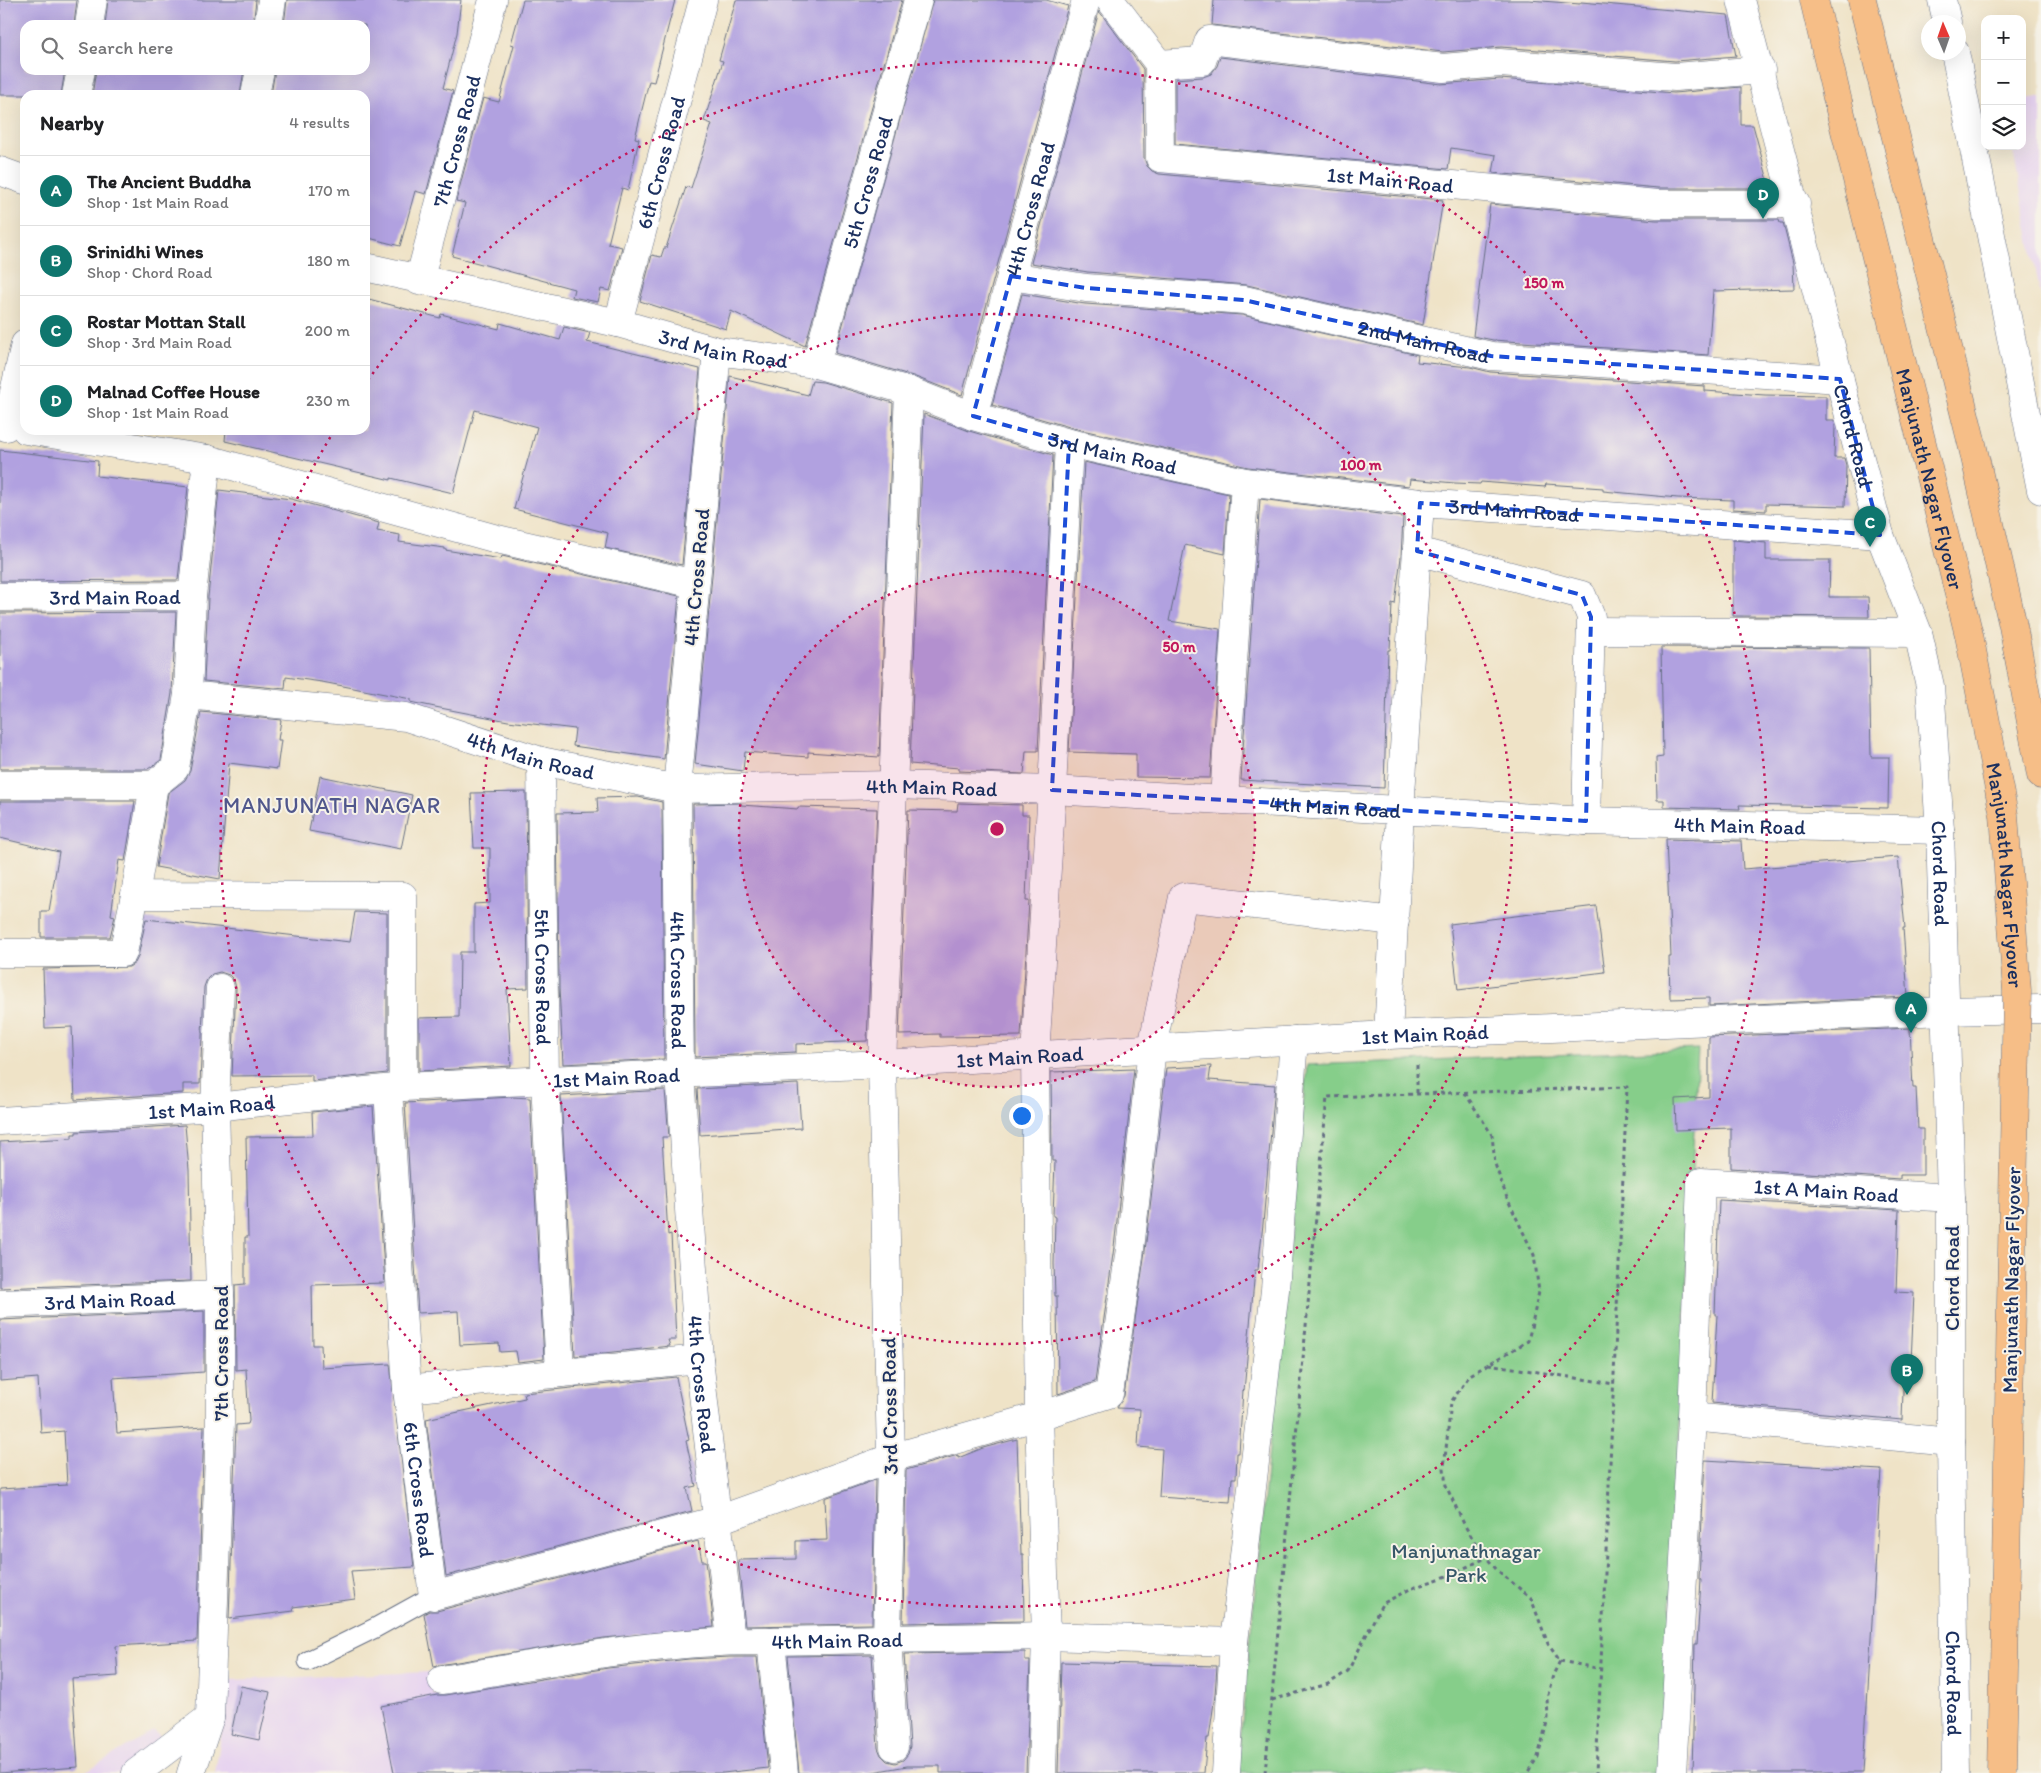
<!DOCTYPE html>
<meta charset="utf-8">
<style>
body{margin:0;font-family:Itim,sans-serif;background:#f6f6f6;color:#202124}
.controls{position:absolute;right:15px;top:15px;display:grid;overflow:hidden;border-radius:10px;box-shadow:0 5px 20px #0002}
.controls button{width:45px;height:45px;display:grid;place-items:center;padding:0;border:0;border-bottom:1px solid #e0e0e0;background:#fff;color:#202124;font:25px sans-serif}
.compass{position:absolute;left:1921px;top:15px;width:45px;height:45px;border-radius:50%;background:#fff;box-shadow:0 5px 20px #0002;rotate:358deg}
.you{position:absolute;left:1021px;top:1115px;width:18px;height:18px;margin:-12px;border:4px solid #fff;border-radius:50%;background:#1a73e8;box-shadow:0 0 0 8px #1a73e833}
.badge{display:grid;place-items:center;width:32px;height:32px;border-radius:50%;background:#0f766e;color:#fff;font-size:16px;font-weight:700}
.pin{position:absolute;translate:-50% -41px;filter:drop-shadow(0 1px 2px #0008)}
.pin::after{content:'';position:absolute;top:26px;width:18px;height:15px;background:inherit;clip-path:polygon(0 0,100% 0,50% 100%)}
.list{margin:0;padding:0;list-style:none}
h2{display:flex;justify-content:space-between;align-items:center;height:65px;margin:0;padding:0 20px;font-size:21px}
h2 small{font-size:16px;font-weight:400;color:#757577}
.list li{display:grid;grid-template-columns:32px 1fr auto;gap:15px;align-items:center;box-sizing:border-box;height:70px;padding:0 20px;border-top:1px solid #e0e0e0}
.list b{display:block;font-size:19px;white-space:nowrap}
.list p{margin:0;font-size:16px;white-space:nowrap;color:#757577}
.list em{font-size:16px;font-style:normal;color:#757577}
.icon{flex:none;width:28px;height:28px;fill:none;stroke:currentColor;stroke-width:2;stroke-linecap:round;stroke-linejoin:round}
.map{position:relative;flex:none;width:2041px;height:1773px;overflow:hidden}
.search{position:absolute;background:#fff;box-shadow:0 5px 20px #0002;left:20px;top:20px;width:350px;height:55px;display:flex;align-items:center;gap:12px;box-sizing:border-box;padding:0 18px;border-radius:15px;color:#757577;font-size:19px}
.panel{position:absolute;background:#fff;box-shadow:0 5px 20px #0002;left:20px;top:90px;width:350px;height:345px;border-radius:15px}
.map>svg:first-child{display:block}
.built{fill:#e6d2f0}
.green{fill:#86ce8a;stroke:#507e74}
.building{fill:#b1a1e0}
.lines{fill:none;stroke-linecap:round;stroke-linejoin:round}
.service-casing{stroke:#656e83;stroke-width:21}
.minor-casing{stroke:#656e83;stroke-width:29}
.tertiary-casing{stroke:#656e83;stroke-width:29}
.primary-casing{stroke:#656e83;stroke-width:29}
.path{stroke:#656e83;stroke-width:3;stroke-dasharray:4 4;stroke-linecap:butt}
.service{stroke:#fff;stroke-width:19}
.minor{stroke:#fff;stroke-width:28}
.tertiary{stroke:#fff;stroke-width:28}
.primary{stroke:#f6be87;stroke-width:28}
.primary-bridge-casing{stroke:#656e83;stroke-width:29;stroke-linecap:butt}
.primary-bridge{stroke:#f6be87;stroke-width:28}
.marked{fill:none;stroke:#1d4ed8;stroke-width:4;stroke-dasharray:10 6;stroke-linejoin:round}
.ring{fill:none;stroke:#c2185b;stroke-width:2.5;stroke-dasharray:2.5 5}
.labels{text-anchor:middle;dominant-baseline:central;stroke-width:4;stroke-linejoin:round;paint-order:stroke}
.street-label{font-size:21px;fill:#1b2f5e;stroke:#f7f3e8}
.park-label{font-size:21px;fill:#365769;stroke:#f7f3e8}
.neighbourhood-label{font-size:22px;letter-spacing:1px;fill:#50578c;stroke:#f7f3e8}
.centre{fill:#c2185b;stroke:#f7f3e8;stroke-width:2.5}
.ring-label{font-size:15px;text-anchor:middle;font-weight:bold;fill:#c2185b;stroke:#f7f3e8;stroke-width:4;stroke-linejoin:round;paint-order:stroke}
</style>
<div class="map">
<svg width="2041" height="1773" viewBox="0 0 2041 1773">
<rect width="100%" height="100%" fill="#f7f3e8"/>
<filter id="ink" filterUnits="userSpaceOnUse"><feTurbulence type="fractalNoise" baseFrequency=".02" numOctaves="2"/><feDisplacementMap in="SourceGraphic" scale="10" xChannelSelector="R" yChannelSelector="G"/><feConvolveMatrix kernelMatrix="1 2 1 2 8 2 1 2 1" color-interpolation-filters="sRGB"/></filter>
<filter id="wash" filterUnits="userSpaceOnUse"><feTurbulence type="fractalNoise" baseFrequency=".0096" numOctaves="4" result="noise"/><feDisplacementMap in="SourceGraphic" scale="20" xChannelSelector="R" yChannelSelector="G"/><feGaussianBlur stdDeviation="1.12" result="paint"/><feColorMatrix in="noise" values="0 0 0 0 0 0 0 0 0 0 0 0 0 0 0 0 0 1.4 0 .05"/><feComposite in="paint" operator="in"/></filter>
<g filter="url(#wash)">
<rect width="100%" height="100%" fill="#efe3c7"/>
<!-- built -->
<g class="built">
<path d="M2041,97V297L2012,146H2022V99Z"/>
<path d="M429,1672L450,1773H215L230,1680Z"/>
<path d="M154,1730L178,1754L147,1773H83Z"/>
</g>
<!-- green -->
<path class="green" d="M1698,1049L1663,1773H1237L1307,1065Z"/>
<g id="blocks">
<!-- building -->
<g class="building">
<path d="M0,0H77L74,25H25V70H65L61,95H0Z"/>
<path d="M108,0H256L253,25H105Z"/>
<path d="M287,0H461L457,33L443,88L453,91L426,194L415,191L400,246L365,237V95H271L275,70H365V25H284Z"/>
<path d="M523,0H675L654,82L649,81L635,138L639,139L628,190L622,188L608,244L622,247L610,291L601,289L598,302L572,297L574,289L452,256L465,203L456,201L483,98L499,102L514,45L511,44Z"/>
<path d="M736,0H902L805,346L731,311L726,329L640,301L652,255L661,257L664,248H666L686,187L691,188L712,124L704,121L723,61L719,60Z"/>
<path d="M933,0H1046L1068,6L962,395L913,376L835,353Z"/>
<path d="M1214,0H1529L1580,4L1581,2L1728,15L1736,56L1675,61L1501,47L1443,52L1212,25Z"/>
<path d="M1099,11L1143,69L1144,158L1147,166L1152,171L1159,174L1443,200L1423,325L1247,285L1088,272L1031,263Z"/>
<path d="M1220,57L1441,84L1500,79L1674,93L1741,87V125H1753L1770,188H1658L1493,173L1496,155L1451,148L1448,169L1175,144V79L1203,77L1211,74L1217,66Z"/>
<path d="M96,70H244L240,95H92Z"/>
<path d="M1490,204L1656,220H1779L1780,223H1783L1793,263L1794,289L1713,291L1708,355L1493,340L1473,336Z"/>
<path d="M1022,294L1085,304L1242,315L1418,355L1417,362L1470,367L1490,372L1705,386V391L1765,395L1826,396V420H1834L1835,426L1834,458H1844L1846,465L1845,506L1766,504V511L1733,509V500L1678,498L1603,491V488L1546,484L1545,487L1481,482L1480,484L1455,483L1410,479L1409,486L1248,467L1073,428L992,405Z"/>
<path d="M365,298L440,318L441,314L499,329L500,323L560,340L564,327L590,333L587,342L700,369L682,565L605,548L608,533L514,509L537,427L475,410L453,493L391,478V480L225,441L226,430H365Z"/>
<path d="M730,376L808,395L812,381L823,382L893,403L879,757L808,752V757L745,752L743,771L695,764Z"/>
<path d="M924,414L969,431L1053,455L1038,751H1026L1024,774L959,771V768L910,764Z"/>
<path d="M0,450L98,461L97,476L188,487L178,580L0,581Z"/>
<path d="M1084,462L1229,494L1225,554L1185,545L1169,621L1220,629L1210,778L1136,777V754L1069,752Z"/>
<path d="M219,490L291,499L379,523L377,531L400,535L399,542L445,548V550L501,559L502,556L679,596L664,759L573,746L575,729L508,721L435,707L411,702V699L322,682L286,677L285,689L204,681L208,597Z"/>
<path d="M1260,499L1403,517L1401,557L1395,604L1392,603L1390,650H1388L1384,788L1241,780Z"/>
<path d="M1733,540L1766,543V560H1830L1829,597H1868L1869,617L1733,616Z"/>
<path d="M176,612L172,693L161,760L148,769H0V613Z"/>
<path d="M1661,647L1869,648L1871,757H1889L1888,808L1739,805L1740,809L1664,807V800H1657L1656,758L1663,757Z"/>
<path d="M201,712L281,720L278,740H281L277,769L229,763L220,879L156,867L168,793L185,780L190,771Z"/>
<path d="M320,776L412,795L401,849L309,831Z"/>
<path d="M526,792L528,988L507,989L511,1066L419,1071V1018L459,1017L460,952H474V904L490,903V848H474L471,793Z"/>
<path d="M638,797L662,802L664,1059L563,1064L559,987L557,813L598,812L597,798Z"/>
<path d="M0,801H135L125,861L119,860L111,915L115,916L110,937H41V911H49L59,852L0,838Z"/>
<path d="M741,803V805L798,809V807L877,809L867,1041L796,1044V1052L695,1057L693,804Z"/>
<path d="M958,803L1022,805V815H1029L1026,901H1029L1021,1036L940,1037V1034L899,1035L908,810L957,811Z"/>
<path d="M1666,839L1741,841L1743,869L1898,857L1905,928H1903L1908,997L1709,1006V998L1670,999L1669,957H1671Z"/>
<path d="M1596,906L1605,972L1458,990L1450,924Z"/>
<path d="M355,912L387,913V1073L312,1081V1075L232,1076L236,988L234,980L229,975L220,972L212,974L207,979L204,987L200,1084H183V1093L75,1100L72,1027L45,1028L43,969L129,967L135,963L138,957L146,919L350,942Z"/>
<path d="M1910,1028L1913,1088H1916L1918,1129H1923V1175H1900V1179L1731,1168V1128L1676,1130L1675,1099L1709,1097V1037Z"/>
<path d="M1211,1066L1209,1080L1275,1085L1263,1224L1258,1270H1255L1244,1391L1243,1390L1239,1453H1237L1236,1478H1232L1230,1502L1159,1497L1162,1449L1138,1447L1140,1409L1117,1408L1124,1396L1145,1251L1166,1068Z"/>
<path d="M1134,1069L1114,1247L1095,1382L1058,1394L1057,1296H1055L1054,1264L1055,1217L1053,1216L1055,1161H1052L1051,1072Z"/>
<path d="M798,1084L801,1128L700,1135L697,1089Z"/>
<path d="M665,1090L669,1137H662L668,1235L671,1234L676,1340H668L670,1346L575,1356L561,1096Z"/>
<path d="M512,1097L530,1098L544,1359L518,1362L516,1351L500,1352L499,1343L460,1345L458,1311L418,1313L405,1103Z"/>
<path d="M373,1106L385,1283L312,1285L313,1345H321L322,1368L390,1364L414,1567L351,1571L355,1599L293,1607L294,1611L229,1619L236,1425L248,1424L249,1421L246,1369L236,1370L235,1285L245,1284V1237H248L246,1137L313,1136L312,1112Z"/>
<path d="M185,1125L189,1170L191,1281L0,1288V1142L72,1138V1134H76V1132Z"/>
<path d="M1719,1200L1899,1210L1896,1292L1914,1293L1911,1363L1904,1362L1902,1420L1712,1403L1717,1315H1715Z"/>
<path d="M204,1311V1372L113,1378L117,1433L204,1427L197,1641L116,1646L118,1676L72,1679L78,1767L0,1773V1489L67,1485L64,1431L41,1433L38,1378L0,1381V1320Z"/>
<path d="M676,1377L689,1440L686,1441L696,1486L687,1488L692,1511L446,1576L426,1419L525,1398L524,1393Z"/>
<path d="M1017,1439L1021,1554H1023L1024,1621L903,1623L906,1470L958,1455V1458L983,1448Z"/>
<path d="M1705,1460L1881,1470L1863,1773H1692L1695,1644H1697L1701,1580L1699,1579Z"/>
<path d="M875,1480L872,1624L745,1626L738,1560L796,1559V1541L827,1540L825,1498Z"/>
<path d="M698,1541L702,1561H706L714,1627L604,1638L439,1665L434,1667L424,1614L429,1611H437Z"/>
<path d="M1025,1652V1661H1030L1026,1773H940V1766H907L867,1773H799L788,1656L872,1655L878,1748L881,1755L887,1761L895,1763L903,1760L908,1754L910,1746L904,1654Z"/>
<path d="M730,1657H757L768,1768L723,1773H394L381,1706L437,1695H445L608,1668L689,1659Z"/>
<path d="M1061,1662L1217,1666L1215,1695L1209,1738H1207L1204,1773H1058Z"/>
<path d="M241,1686L270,1692L259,1740L231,1734Z"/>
</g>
</g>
</g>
<g filter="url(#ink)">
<use href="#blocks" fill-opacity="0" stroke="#656e83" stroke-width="1"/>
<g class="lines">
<!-- service casing -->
<g class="service-casing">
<path id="service" d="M308,1661L375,1628L433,1596"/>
</g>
<!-- minor casing -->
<g class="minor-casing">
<g id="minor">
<path id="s1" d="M1110,0L1159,64L1160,158L1657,204H1796"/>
<path d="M89,25L93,0"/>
<path d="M268,25L272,0"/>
<path d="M1159,64L1202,61L1209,40L1443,68L1500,63L1675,77L1761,70"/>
<path d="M76,95L81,70"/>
<path d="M255,95L260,70"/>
<path id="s2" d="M1011,276L1086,288L1244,300L1491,356L1840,379"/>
<path id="s3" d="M419,281L493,0"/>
<path id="s4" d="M618,323L703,0"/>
<path id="s5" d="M717,351L677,789L680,1074L699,1359L731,1640"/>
<path id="s6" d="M816,364L918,0"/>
<path id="s7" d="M973,416L1086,0"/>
<path d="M6,427L25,344"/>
<path d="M26,430L207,459L497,539L695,584"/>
<path d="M1417,551L1582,595L1591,617L1586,821"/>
<path d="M192,596L207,459"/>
<path id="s8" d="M0,597L192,596L188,695"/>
<path d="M1591,631L1918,633"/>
<path id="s9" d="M541,761L545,1081L560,1373"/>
<path id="s10" d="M0,785H154L175,768L188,695L406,717L541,761L677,789L893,785L1052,790L1586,821L1940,830"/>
<path d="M154,785L135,895L403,896V1087"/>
<path d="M1224,799L1245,482"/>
<path d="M0,953H123L135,895"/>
<path d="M1388,1035L1400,810L1420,503"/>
<path id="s11" d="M388,1089L407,1389L433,1596L718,1520L891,1458L1039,1416L1109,1394L1130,1249L1152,1048L1183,897L1395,921"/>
<path id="s12" d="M0,1304L220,1295"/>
<path d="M407,1389L699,1359"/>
<path id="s13" d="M1951,1442L1692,1417L1701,1182L1951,1198"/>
<path d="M771,1641L784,1773"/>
<path id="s14" d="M442,1680C551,1662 660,1639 771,1641L1046,1636L1234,1642"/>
<path d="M894,1747L887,1639L891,1458L882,1064L909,391"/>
<path d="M136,1773L210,1717"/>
<path d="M191,1773L210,1717L220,1423V1295L215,1107L220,988"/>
<path d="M1042,1773L1046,1636L1039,1416L1035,1055L1052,790L1069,443"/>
<path d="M1226,1773L1234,1642L1275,1290L1294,1040"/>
<path d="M1672,1773L1692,1417"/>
</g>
</g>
<!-- tertiary casing -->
<g class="tertiary-casing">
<g id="tertiary">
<path id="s15" d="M1741,0L1880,535L1918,633L1930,686L1940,830L1951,1198V1442L1956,1773"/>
<path d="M1942,0L1947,22"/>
<path d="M1955,52L2041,490"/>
<path d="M0,171L25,180"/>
<path id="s16" d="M365,267L618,323L717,351L816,364L909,391L973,416L1069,443L1245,482L1420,503L1880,535"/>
<path id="s17" d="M0,1121L215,1107L403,1087L882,1064L1388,1035L1945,1011L2041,1009"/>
</g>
</g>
<!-- primary casing -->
<g class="primary-casing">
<g id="primary">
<path d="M1814,0L1838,102"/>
<path d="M1862,0L1972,444L2013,626L2041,775"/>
</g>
</g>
<!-- path -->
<g class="path">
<path d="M1417,1065V1094"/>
<path d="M1465,1093L1492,1135L1495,1164L1507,1198L1534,1255L1539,1292L1528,1341L1470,1375L1451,1402L1444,1468L1446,1486L1465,1526L1479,1549L1497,1570L1531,1598L1548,1644L1560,1661L1553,1675L1547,1698L1548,1718L1538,1757L1527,1773"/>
<path d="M1488,1364L1614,1384"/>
<path d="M1560,1661L1601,1669"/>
<path d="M1272,1700L1328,1684L1348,1671L1382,1604L1410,1589L1447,1576L1486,1558"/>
<path d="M1265,1773L1327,1097L1627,1087L1596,1773"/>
</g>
<!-- service -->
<use href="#service" class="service"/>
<!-- minor -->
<use href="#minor" class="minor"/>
<!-- tertiary -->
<use href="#tertiary" class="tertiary"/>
<!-- primary -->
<use href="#primary" class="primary"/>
<!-- primary-bridge casing -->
<g class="primary-bridge-casing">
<g id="primary-bridge">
<path id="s18" d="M1838,102L1969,635L2004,815L2017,991L2002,1773"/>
</g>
</g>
<!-- primary-bridge -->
<use href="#primary-bridge" class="primary-bridge"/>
</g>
</g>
<!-- marked area -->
<path class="marked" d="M1011,276L1086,288L1244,300L1491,356L1840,379L1880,535L1420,503L1417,551L1582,595L1591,617L1586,821L1052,790L1069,443L973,416Z"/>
<!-- distance rings -->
<circle cx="997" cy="829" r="258" fill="#c2185b" fill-opacity=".12"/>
<g class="ring">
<circle cx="997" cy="829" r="258"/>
<circle cx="997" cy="829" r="515"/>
<path d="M368 380A773 773 0 1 1 334 431"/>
</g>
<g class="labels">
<!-- street labels -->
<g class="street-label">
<text stroke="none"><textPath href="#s3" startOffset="145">7th Cross Road</textPath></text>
<text stroke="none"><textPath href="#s4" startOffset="166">6th Cross Road</textPath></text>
<text stroke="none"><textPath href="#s1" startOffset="406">1st Main Road</textPath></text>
<text stroke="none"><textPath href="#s6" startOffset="189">5th Cross Road</textPath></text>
<text stroke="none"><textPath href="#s7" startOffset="215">4th Cross Road</textPath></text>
<text stroke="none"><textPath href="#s2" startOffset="419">2nd Main Road</textPath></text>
<text stroke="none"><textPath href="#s16" startOffset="368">3rd Main Road</textPath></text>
<text stroke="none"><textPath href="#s15" startOffset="450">Chord Road</textPath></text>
<text stroke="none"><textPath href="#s16" startOffset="772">3rd Main Road</textPath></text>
<text stroke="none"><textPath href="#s18" startOffset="388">Manjunath Nagar Flyover</textPath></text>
<text stroke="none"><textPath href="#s16" startOffset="1178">3rd Main Road</textPath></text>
<text transform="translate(696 577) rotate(-85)">4th Cross Road</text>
<text stroke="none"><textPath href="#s8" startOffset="115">3rd Main Road</textPath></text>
<text stroke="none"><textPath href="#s10" startOffset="605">4th Main Road</textPath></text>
<text stroke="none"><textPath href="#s10" startOffset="1010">4th Main Road</textPath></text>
<text stroke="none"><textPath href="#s10" startOffset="1414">4th Main Road</textPath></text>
<text stroke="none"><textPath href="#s10" startOffset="1819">4th Main Road</textPath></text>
<text stroke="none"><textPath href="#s15" startOffset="900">Chord Road</textPath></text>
<text stroke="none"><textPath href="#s18" startOffset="792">Manjunath Nagar Flyover</textPath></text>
<text stroke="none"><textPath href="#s9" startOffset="216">5th Cross Road</textPath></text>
<text stroke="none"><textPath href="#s5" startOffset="631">4th Cross Road</textPath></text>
<text stroke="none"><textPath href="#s17" startOffset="1428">1st Main Road</textPath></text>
<text stroke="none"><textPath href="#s17" startOffset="1022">1st Main Road</textPath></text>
<text stroke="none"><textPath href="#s17" startOffset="618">1st Main Road</textPath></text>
<text stroke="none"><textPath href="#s17" startOffset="212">1st Main Road</textPath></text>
<text stroke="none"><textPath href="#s13" startOffset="621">1st A Main Road</textPath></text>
<text transform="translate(1951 1278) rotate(-90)">Chord Road</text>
<text transform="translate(2011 1280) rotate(-89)">Manjunath Nagar Flyover</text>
<text stroke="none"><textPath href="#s12" startOffset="110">3rd Main Road</textPath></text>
<text transform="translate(220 1353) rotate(-90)">7th Cross Road</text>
<text stroke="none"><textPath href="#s5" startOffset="1036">4th Cross Road</textPath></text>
<text transform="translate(889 1406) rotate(-91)">3rd Cross Road</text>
<text stroke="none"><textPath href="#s11" startOffset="402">6th Cross Road</textPath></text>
<text stroke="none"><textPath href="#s14" startOffset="398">4th Main Road</textPath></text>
<text stroke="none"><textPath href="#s15" startOffset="1710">Chord Road</textPath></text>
</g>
<!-- park labels -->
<g class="park-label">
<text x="1466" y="1550">Manjunathnagar<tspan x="1466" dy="24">Park</tspan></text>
</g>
<!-- neighbourhood labels -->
<g class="neighbourhood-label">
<text x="332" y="805">MANJUNATH NAGAR</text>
</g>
</g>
<circle cx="997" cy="829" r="8" class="centre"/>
<g class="ring-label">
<text x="1544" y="288">150 m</text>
<text x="1361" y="470">100 m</text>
<text x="1179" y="652">50 m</text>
</g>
</svg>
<div class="controls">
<button>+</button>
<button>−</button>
<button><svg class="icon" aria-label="layers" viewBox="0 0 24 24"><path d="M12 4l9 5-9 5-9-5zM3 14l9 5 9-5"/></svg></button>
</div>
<svg class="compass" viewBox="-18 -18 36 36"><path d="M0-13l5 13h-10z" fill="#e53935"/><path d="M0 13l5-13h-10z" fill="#757577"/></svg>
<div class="you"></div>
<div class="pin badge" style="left:1911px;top:1033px">A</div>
<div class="pin badge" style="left:1907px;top:1395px">B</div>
<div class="pin badge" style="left:1870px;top:547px">C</div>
<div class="pin badge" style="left:1763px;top:219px">D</div>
<div class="search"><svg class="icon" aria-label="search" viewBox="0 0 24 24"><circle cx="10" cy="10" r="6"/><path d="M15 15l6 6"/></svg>Search here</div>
<section class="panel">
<h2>Nearby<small>4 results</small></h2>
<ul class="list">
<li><span class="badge">A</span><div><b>The Ancient Buddha</b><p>Shop · 1st Main Road</p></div><em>170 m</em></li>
<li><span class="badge">B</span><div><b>Srinidhi Wines</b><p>Shop · Chord Road</p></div><em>180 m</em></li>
<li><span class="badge">C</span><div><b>Rostar Mottan Stall</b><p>Shop · 3rd Main Road</p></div><em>200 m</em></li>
<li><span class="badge">D</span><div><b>Malnad Coffee House</b><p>Shop · 1st Main Road</p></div><em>230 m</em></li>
</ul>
</section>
</div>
